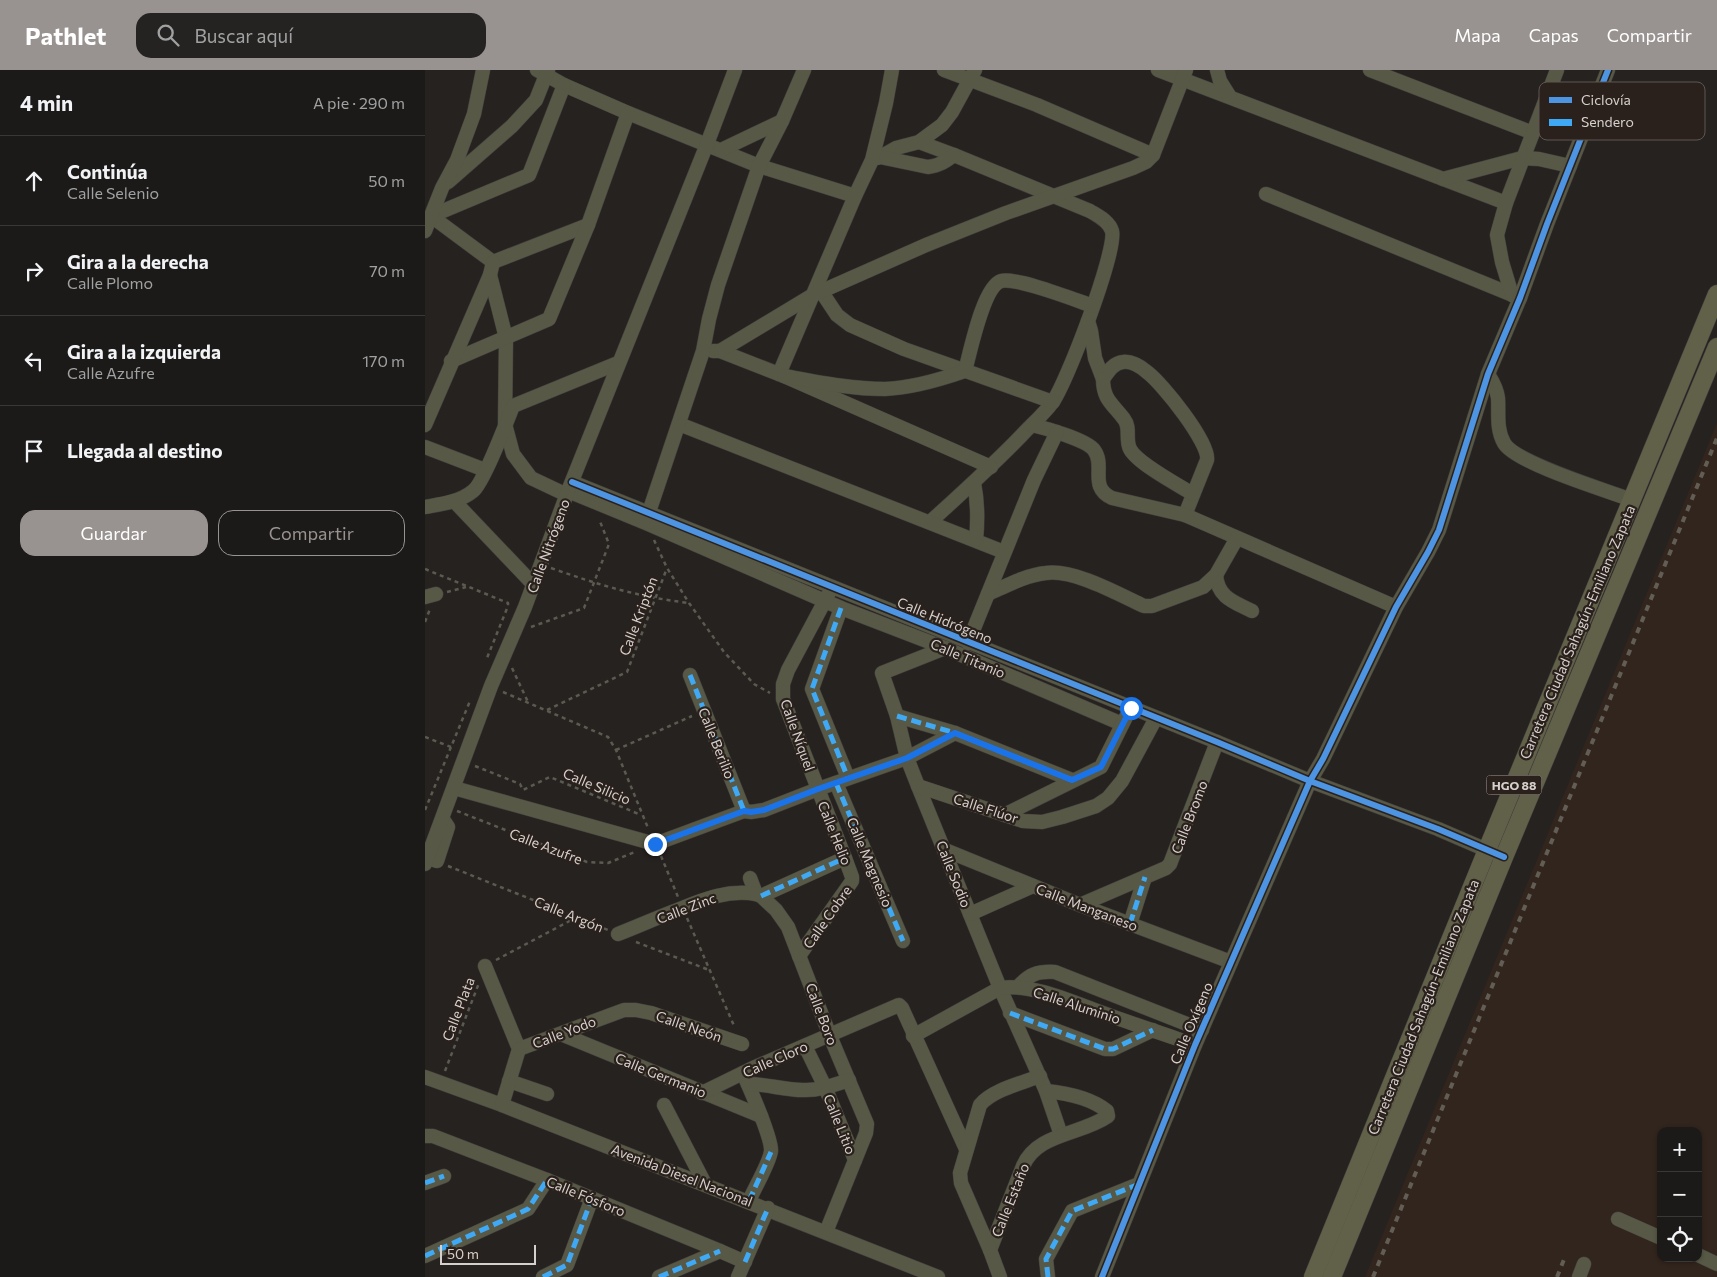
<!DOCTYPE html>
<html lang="es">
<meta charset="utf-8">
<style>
body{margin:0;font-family:Commissioner,sans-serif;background:#252321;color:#f1f3f6}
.controls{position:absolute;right:15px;bottom:15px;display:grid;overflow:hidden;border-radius:10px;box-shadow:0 1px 4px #0004}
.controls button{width:45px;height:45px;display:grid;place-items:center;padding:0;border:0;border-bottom:1px solid #3a3837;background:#1c1a18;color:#f1f3f6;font:25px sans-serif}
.scale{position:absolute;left:15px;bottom:12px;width:96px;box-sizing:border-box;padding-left:5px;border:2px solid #d6d0cd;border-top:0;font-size:14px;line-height:18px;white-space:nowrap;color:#d6d0cd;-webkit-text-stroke:4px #2a211c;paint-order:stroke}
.stop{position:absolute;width:15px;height:15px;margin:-11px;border:4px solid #1a73e8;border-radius:50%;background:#fff}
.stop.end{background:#1a73e8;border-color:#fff;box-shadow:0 1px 5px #0008}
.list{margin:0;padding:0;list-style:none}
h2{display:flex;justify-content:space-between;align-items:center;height:65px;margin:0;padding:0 20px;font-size:21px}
h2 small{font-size:16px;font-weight:400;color:#a0a1a2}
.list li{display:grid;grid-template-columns:32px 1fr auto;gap:15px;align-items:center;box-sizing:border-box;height:90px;padding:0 20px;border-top:1px solid #3a3837}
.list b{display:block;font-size:19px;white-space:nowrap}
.list p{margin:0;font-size:16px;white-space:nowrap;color:#a0a1a2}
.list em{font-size:16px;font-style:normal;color:#a0a1a2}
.actions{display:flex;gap:10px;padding:15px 20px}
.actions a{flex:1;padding:11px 0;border:1px solid #989390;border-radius:15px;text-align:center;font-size:18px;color:#989390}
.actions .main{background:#989390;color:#fff}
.icon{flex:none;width:28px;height:28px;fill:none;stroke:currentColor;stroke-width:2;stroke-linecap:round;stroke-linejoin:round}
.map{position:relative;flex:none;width:1292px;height:1207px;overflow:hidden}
header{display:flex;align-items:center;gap:30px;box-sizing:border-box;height:70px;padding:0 25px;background:#989390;color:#fff}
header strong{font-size:24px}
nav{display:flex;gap:28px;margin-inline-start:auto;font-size:18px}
.search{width:350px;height:45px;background:#252321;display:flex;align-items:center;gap:12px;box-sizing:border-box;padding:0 18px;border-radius:15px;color:#a0a1a2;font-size:19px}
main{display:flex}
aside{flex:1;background:#1c1a18}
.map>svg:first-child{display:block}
.built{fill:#32251d;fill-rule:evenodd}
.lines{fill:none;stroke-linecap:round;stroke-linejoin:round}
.minor-casing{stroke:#413e3d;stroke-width:15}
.major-casing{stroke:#413e3d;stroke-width:19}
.path{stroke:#5b5a4f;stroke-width:2.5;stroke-dasharray:4 4;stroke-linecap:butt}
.minor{stroke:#575845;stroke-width:14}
.major{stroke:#616049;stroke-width:18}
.rail{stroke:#625e56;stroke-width:4;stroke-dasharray:6 6;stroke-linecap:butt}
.quiet{stroke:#3fa9f5;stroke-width:5;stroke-dasharray:10 5;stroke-linecap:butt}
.cycleway-casing{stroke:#2a211c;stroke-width:9}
.cycleway{stroke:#4d94e3;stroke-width:6}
.route{stroke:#1a73e8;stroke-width:6}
.labels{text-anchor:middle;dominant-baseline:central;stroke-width:4.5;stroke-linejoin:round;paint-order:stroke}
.shield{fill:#2a211c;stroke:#a29c98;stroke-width:1}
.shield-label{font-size:12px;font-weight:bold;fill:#d6d0cd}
.street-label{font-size:14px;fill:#d6d0cd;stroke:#2a211c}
.key{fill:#2a211c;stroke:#5e5651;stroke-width:1}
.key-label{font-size:14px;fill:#d6d0cd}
</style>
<header>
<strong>Pathlet</strong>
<div class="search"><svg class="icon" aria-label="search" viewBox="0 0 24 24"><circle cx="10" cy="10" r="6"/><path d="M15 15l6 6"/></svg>Buscar aquí</div>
<nav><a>Mapa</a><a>Capas</a><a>Compartir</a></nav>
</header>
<main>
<aside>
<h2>4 min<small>A pie · 290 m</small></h2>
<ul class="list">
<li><svg class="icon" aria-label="ahead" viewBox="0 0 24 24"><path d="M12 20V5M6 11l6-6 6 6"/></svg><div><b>Continúa</b><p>Calle Selenio</p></div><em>50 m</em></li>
<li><svg class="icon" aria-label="right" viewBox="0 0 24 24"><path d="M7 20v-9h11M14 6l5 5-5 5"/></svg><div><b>Gira a la derecha</b><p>Calle Plomo</p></div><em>70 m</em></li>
<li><svg class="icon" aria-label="left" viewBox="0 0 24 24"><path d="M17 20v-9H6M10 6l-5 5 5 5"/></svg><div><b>Gira a la izquierda</b><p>Calle Azufre</p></div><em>170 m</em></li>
<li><svg class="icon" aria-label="arrive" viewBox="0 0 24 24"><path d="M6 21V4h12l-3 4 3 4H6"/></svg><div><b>Llegada al destino</b></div></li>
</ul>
<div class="actions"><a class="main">Guardar</a><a>Compartir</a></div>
</aside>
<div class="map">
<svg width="1292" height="1207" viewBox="0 0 1292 1207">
<rect width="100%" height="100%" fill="#262220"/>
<!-- built -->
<path class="built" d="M1292,353V1207H940ZM1236,1061H1273V1188H1236Z"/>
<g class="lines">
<!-- minor casing -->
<g class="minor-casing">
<g id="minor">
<path d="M112,0L139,15L203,43L334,96L430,126"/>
<path d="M519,0L612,35L728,85"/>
<path d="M733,0L1081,133"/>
<path d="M792,0L795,11L805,27"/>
<path d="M945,0L1108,63"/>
<path d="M494,72L529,85L665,141C673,146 684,151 687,161C692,181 641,315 627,333C618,345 606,355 596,366C567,396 536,424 505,452"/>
<path d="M296,80L357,51"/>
<path d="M455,87L471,78L494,72L517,55L527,42L550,0"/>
<path d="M452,88L455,87L503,97C514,96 521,91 529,85"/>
<path d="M1018,109L1097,88L1114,89L1145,96"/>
<path d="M23,112L87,56L111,30L123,0"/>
<path d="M841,124L1095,228"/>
<path d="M6,146L104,105L139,15"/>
<path d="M6,146L68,192"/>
<path d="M0,161L17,118L32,90L49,44L58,0"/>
<path d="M68,192L163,155"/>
<path d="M65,205L81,268L80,354L88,384L106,408L142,425"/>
<path d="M396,221L412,245L425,255L479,279L628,332"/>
<path d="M1087,225L1077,192L1072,165L1081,133L1132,0"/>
<path d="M663,251L666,261L670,288L678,309C683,302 688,293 698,292C706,291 716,297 722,302C737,313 785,373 782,390L760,445"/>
<path d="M288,281H295L359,306L566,397"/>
<path d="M295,281L388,225L501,175L581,143L708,98L721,92L728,85L761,0"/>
<path d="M26,291L124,249L163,155L203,43"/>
<path d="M354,304L430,126L447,90L461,33L467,0"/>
<path d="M1063,304C1068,312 1072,319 1073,328C1074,343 1071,359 1079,373C1090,393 1183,421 1207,430"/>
<path d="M359,306C392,312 426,319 460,319C487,318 514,310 540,301C545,283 558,217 576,211C592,207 650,230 668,236"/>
<path d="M678,309C678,330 688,334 699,349C706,358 700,369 705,379C712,393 753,415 768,424"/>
<path d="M254,354L579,482"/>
<path d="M0,355L65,205L68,192"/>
<path d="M607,355C620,358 662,370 669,380C681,396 663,417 687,428L760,445L971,537"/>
<path d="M0,377L60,400"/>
<path d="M147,412L792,672L885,711L1013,759L1071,784"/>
<path d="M549,413C553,433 553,450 551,470"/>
<path d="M143,421L221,453L416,538L520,578L697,654"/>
<path d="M29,431L108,514"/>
<path d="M0,437C16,434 35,432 48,421C58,414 82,351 88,336L193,293"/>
<path d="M224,442L278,281L284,249L293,215L334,96L357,51L379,0"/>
<path d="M791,505C793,528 809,532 827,541"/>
<path d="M563,524C581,516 601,505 621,503C649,499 693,524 719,536H727L778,517L791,505L812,468"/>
<path d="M0,527L11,524"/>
<path d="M416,538L387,619L423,708"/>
<path d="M543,573L609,410L632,362"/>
<path d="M520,578L457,603L472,646L482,688L493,716L575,918L621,1021L636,1065"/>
<path d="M265,605L319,741"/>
<path d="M472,646L530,663L647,710"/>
<path d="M411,713L478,871"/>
<path d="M493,716L598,751L617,752L637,747L671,736L683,728L697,711L731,648"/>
<path d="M29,718L230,774L319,741L326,742L339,740L393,719L482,688L530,663"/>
<path d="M579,745L676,697L701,647"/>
<path d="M520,780L655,835L806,892"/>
<path d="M0,785L3,788L12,791L23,757L19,751"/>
<path d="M0,794L66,616L100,537L143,421L282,74L310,0"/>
<path d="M325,808L331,824L336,826L351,840L363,857L405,966L442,1054L441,1063L401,1162"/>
<path d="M336,826L420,788"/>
<path d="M655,835L741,798L745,794L792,672"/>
<path d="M545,844L608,816"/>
<path d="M705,854L720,807"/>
<path d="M193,864C211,857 229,849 247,842C275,831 300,819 331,824"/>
<path d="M374,886L427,811V807L420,788L358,629V614L363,600L403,525"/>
<path d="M60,896L94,979"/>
<path d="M593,917C604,904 613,901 630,902L777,960"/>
<path d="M585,943L680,979H688L728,960"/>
<path d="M136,964L336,1046"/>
<path d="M488,966L575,918C610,913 653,935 686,946C714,956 742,965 770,975"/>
<path d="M380,976L400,1017L430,1090"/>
<path d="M94,979L199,940H211L226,943L317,974"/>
<path d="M318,1003C324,1017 347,1067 346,1081C345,1092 329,1119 324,1131"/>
<path d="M0,1007L77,1035L513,1207"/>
<path d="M84,1011L122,1024"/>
<path d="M323,1014C342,1014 359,1020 378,1020C393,1021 409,1015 424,1010"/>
<path d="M277,1023L328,998L474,935L477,938L541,1079"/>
<path d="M77,1035L94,979"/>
<path d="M239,1035L280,1114"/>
<path d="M0,1066H8L122,1110L295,1181L320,1192"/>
<path d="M0,1113L19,1106"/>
<path d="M1193,1149L1236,1168"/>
<path d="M565,1180L598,1096C612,1063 656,1065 683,1046L682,1041C666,1028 641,1023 621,1021"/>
<path d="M1273,1185L1292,1194"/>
<path d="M0,1186L103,1139L122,1110"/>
<path d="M118,1207L142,1195L167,1128"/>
<path d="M234,1207L295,1181"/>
<path d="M313,1207L343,1138"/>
<path d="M575,1207L565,1180L536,1113L535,1103L555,1035C567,1020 597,1013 615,1006"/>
<path d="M623,1207L621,1189L647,1141L714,1114"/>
<path d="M677,1207L770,975L885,711L898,689L971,537L1003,482L1014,460L1063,304L1095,228L1122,154L1183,0"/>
<path d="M1154,1207L1159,1194"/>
</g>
</g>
<!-- major casing -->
<g class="major-casing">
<g id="major">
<path d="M888,1207L1062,780L1292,224"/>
<path d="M907,1207L1079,787L1292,277"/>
</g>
</g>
<!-- path -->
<g class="path">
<path d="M229,470L242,498L264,533L299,582L329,614L345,623"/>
<path d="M126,498C174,515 214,527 264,533"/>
<path d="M0,499L83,533V536L62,588"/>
<path d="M22,522L41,517"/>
<path d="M0,552L5,539"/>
<path d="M106,557L159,538L184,474L174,449"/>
<path d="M87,598L103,632"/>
<path d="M78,622L183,667L191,680L223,758"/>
<path d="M122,640L202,602L242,498"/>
<path d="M0,667L26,677"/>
<path d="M191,680L267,646"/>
<path d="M50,696L95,714L98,720L125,707L216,745"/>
<path d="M0,740L45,631"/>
<path d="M32,741L162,792L183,793L210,782"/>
<path d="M236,786L253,827"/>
<path d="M23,796L183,860"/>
<path d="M262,848L310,958"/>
<path d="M211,872L284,900"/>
<path d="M71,890L152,847"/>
<path d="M20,1001L54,913"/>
</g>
<!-- minor -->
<use href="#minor" class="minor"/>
<!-- major -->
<use href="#major" class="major"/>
<!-- rail -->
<g class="rail">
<path d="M948,1207L1292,368"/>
<path d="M1132,1207L1140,1187"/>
</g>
<!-- quiet -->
<g class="quiet">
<path d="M416,538L387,619L423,708"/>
<path d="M265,605L319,741"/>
<path d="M472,646L530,663L647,710"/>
<path d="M411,713L478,871"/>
<path d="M336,826L420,788"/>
<path d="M705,854L720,807"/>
<path d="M585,943L680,979H688L728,960"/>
<path d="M0,1113L19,1106"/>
<path d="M324,1131L346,1082"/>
<path d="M0,1186L103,1139L122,1110"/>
<path d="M320,1192L343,1138"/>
<path d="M118,1207L142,1195L167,1128"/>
<path d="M234,1207L295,1181"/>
<path d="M623,1207L621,1189L647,1141L714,1114"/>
</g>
<!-- cycleway casing -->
<g class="cycleway-casing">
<g id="cycleway">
<path d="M147,412L792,672L885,711L1013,759L1079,787"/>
<path d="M677,1207L770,975L885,711L898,689L971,537L1003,482L1014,460L1063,304L1095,228L1122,154L1183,0"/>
</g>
</g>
<!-- cycleway -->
<use href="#cycleway" class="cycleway"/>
</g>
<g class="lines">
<!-- route -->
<path class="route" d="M230,774L319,741L326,742L339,740L393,719L482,688L530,663L647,710L676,697L706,638"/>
</g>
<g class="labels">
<!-- shield labels -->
<rect class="shield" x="1061.5" y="705.5" width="55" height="19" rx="4"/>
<g class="shield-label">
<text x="1089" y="715">HGO 88</text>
</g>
<!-- street labels -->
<g class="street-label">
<text transform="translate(123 476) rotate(-70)">Calle Nitrógeno</text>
<text transform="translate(213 546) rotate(-69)">Calle Kriptón</text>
<text transform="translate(520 550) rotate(22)">Calle Hidrógeno</text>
<text transform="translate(1152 562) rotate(-67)">Carretera Ciudad Sahagún-Emiliano Zapata</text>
<text transform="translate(543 588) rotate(23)">Calle Titanio</text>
<text transform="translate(373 665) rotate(70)">Calle Níquel</text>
<text transform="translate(292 673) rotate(68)">Calle Berilio</text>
<text transform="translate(172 716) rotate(23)">Calle Silicio</text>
<text transform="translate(561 738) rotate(18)">Calle Flúor</text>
<text transform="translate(764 747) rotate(-69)">Calle Bromo</text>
<text transform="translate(410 763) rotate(68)">Calle Helio</text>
<text transform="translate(121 776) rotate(21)">Calle Azufre</text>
<text transform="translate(445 792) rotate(67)">Calle Magnesio</text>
<text transform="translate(529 804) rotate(68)">Calle Sodio</text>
<text transform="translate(662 837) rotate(21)">Calle Manganeso</text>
<text transform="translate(261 838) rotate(-21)">Calle Zinc</text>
<text transform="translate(144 844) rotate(22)">Calle Argón</text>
<text transform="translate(402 847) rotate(-55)">Calle Cobre</text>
<text transform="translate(652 935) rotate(18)">Calle Aluminio</text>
<text transform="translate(998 937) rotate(-68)">Carretera Ciudad Sahagún-Emiliano Zapata</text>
<text transform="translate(33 939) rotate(-69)">Calle Plata</text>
<text transform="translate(397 944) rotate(69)">Calle Boro</text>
<text transform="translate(766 953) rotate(-67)">Calle Oxígeno</text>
<text transform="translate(264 956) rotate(19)">Calle Neón</text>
<text transform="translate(139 962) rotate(-21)">Calle Yodo</text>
<text transform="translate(350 989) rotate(-24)">Calle Cloro</text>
<text transform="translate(236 1005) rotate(22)">Calle Germanio</text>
<text transform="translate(415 1054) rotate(68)">Calle Litio</text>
<text transform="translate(257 1105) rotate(21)">Avenida Diesel Nacional</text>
<text transform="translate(161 1126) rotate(22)">Calle Fósforo</text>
<text transform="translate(585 1130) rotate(-68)">Calle Estaño</text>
</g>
</g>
<!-- legend -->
<rect x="1114" y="12" width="166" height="58" rx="8" class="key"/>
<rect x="1124" y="27" width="23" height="6" fill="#4d94e3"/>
<rect x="1124" y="49" width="23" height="7" fill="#3fa9f5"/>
<g class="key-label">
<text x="1156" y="35">Ciclovía</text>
<text x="1156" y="57">Sendero</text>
</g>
</svg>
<div class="controls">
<button>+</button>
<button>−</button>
<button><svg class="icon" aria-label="locate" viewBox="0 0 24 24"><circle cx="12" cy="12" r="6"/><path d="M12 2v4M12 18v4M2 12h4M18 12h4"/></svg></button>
</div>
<div class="scale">50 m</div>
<div class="stop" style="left:706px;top:638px"></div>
<div class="stop end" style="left:230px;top:774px"></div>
</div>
</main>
